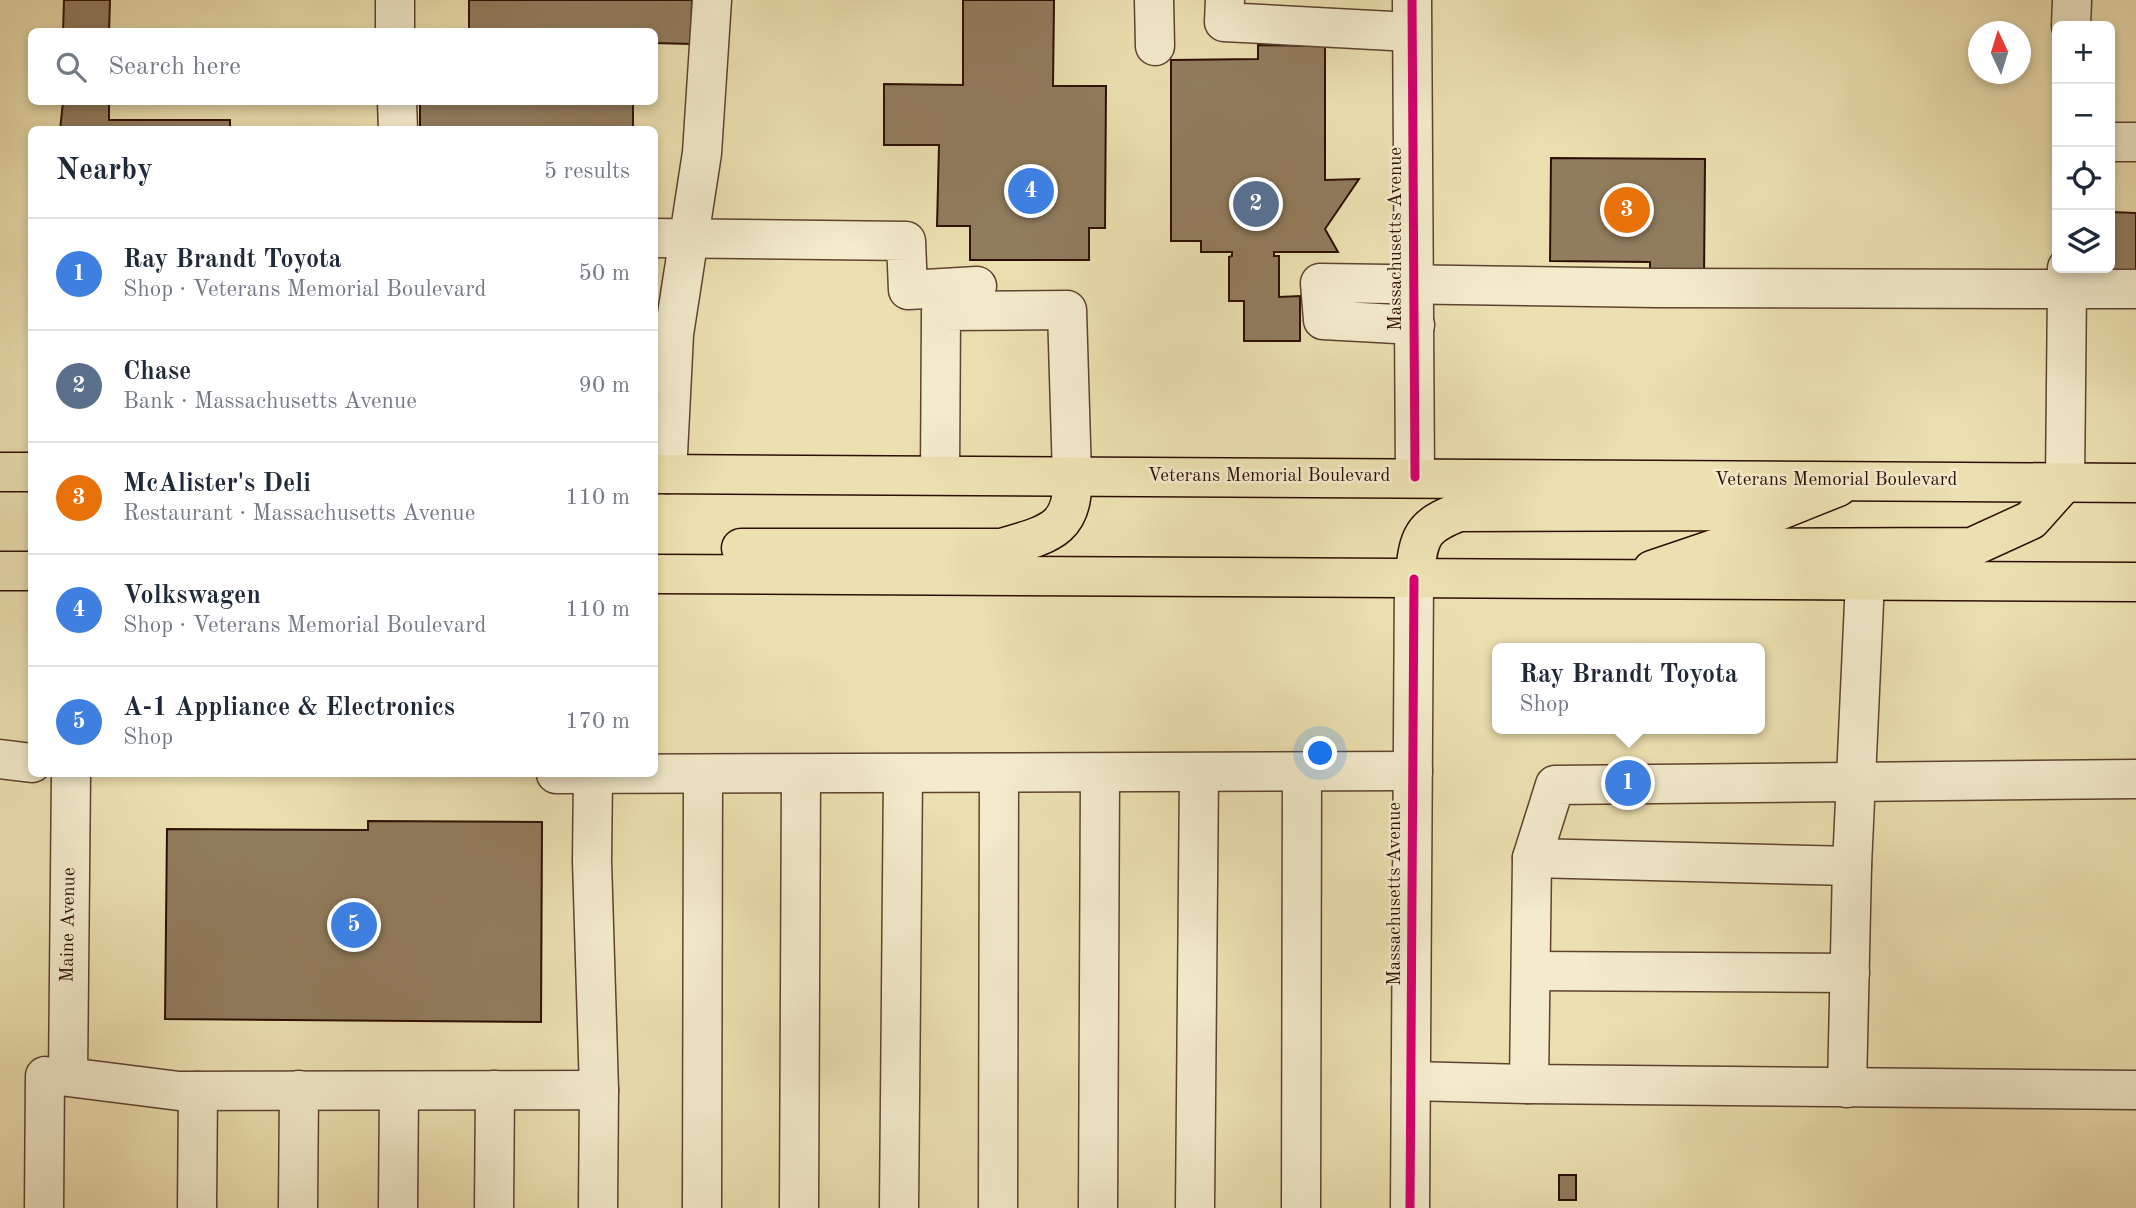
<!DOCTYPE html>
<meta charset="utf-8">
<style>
body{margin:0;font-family:"Old Standard TT",serif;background:#f2f2f3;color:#1f2937}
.controls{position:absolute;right:21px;top:21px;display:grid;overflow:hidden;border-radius:10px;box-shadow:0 4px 10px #0003}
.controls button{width:63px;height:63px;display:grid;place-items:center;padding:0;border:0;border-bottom:2px solid #e0e1e3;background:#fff;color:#1f2937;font:35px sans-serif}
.compass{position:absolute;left:1968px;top:21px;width:63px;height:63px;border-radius:50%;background:#fff;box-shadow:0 4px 10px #0003;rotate:356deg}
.you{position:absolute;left:1321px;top:754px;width:24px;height:24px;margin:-18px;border:5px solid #fff;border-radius:50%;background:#1a73e8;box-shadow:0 0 0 10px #1a73e833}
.badge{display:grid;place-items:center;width:46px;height:46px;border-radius:50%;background:#b45309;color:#fff;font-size:23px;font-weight:700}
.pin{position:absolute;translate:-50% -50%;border:4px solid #fff;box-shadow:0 2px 7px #0006}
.popup{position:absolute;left:1492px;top:643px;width:273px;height:91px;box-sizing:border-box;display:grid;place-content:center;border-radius:10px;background:#fff;filter:drop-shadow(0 2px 5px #0005);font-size:23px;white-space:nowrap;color:#747a83}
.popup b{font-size:26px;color:#1f2937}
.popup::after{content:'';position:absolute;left:50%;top:100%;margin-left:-14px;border:14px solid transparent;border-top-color:#fff}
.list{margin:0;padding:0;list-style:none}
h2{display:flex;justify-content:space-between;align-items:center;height:91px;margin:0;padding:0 28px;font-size:30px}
h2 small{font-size:23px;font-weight:400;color:#747a83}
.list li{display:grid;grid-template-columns:46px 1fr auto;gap:21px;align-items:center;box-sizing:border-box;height:112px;padding:0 28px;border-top:2px solid #e0e1e3}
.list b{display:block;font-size:26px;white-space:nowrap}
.list p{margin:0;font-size:23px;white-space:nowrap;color:#747a83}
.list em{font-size:23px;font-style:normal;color:#747a83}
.icon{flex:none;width:38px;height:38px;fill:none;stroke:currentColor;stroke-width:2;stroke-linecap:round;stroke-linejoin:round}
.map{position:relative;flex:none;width:2136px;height:1208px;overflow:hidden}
.search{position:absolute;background:#fff;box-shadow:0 4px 10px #0003;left:28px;top:28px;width:630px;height:77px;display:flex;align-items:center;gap:18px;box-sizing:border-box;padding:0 24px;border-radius:10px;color:#747a83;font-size:26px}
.panel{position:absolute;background:#fff;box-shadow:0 4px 10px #0003;left:28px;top:126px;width:630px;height:651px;border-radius:10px}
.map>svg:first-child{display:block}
.building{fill:#917c5e;stroke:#2e0f05;stroke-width:2}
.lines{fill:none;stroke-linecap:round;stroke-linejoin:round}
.minor-casing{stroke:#5e4330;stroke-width:41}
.major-casing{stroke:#2e0f05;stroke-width:41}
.minor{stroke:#f3ebcc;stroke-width:38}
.major{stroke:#ece0b0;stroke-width:38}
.cycleway-casing{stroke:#f3ebcc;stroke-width:13}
.cycleway{stroke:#d6006c;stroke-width:9}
.labels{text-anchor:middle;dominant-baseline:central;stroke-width:5;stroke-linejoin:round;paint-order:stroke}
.street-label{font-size:19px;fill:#2e0f05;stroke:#f3ebcc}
</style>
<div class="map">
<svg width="2136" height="1208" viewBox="0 0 2136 1208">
<rect width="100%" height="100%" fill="#ece0b0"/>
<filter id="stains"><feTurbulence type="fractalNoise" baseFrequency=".00286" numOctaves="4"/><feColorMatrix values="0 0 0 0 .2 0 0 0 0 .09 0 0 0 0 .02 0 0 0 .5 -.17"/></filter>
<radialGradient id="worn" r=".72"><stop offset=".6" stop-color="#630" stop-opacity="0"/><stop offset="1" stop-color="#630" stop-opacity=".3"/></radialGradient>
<!-- building -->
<g class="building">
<path d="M64,0H110L109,32H63Z"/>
<path d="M469,0H692L691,44L654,43V32H469Z"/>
<path d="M963,0H1054L1053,86H1106L1105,228H1089V260H970V226H937L939,145H884V84L963,85Z"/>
<path d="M1258,45L1325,46V180L1359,179L1325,229L1338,252H1274V256H1279V297L1300,296V341H1244V301H1229V257L1232,256V252H1201V241H1171V60L1258,59Z"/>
<path d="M63,102H109V120H230V130H60Z"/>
<path d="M420,102H633V130L420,127Z"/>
<path d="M1551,158L1705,159L1704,283L1650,282V262L1550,261Z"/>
<path d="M2111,212L2136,213V281L2110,272Z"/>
<path d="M368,821L542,822L541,1022L165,1019L167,829L368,830Z"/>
<rect x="1559" y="1175" width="17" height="25"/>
</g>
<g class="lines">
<!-- minor casing -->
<g class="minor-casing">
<g id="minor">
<path d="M395,0V32"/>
<path d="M1154,0L1155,46"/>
<path d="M1225,0L1224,22L1411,32"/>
<path d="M1412,0L1415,477"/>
<path d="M2071,26L2072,0"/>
<path d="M397,102L398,130"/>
<path d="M2110,142H2136"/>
<path d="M654,238L906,241L908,290L977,286"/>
<path d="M2067,268V289H2136"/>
<path d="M1415,325L1323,320L1320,283L1656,288L2067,289L2065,482"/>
<path d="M667,474L674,334L702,153L712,0"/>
<path d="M940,475L941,311L1067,310L1072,476"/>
<path d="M0,759L32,763"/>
<path d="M71,774L68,1077L179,1091L599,1090L598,1208"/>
<path d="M556,774L1413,771"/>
<path d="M593,774L592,861L599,1090"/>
<path d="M2136,779L1555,785L1532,858L1529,1084L2136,1090"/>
<path d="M1532,858L1852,866L1865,581"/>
<path d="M1531,971L1850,973"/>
<path d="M1411,1081L1529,1084"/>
<path d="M1847,1088L1852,866"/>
<path d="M44,1208L45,1076"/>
<path d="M197,1208L198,1091"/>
<path d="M298,1208L299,1090"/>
<path d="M398,1208L399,1091"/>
<path d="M494,1208L495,1090"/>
<path d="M702,1208L703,774"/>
<path d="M799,1208L801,774"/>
<path d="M899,1208L903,774"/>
<path d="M998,1208L999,773"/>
<path d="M1098,1208L1100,774"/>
<path d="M1195,1208L1199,774"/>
<path d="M1301,1208L1302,773"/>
<path d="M1410,1208L1414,579"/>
</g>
</g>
<!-- major casing -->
<g class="major-casing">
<g id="major">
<path d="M0,472H32"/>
<path d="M654,474L2136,483"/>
<path d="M741,548H1002C1048,534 1075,530 1072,476"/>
<path d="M1652,570L1717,548L1972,547L2031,520L2065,482"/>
<path d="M0,571H32"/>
<path d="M654,574L2136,582"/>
<path d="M1414,579C1419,539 1419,527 1459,512L1778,511L1838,487"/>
</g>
</g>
<!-- minor -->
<use href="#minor" class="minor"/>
<!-- major -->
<use href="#major" class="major"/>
<!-- cycleway casing -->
<g class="cycleway-casing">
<g id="cycleway">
<path d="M1412,0L1415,477"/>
<path d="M1410,1208L1414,579"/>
</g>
</g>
<!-- cycleway -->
<use href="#cycleway" class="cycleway"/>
</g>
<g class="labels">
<!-- street labels -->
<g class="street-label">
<text transform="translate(1396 239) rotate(-90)">Massachusetts Avenue</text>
<text x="1269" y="476">Veterans Memorial Boulevard</text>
<text x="1836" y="480">Veterans Memorial Boulevard</text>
<text transform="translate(1395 894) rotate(-90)">Massachusetts Avenue</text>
<text transform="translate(69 925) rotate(-89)">Maine Avenue</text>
</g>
</g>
<rect width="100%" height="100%" filter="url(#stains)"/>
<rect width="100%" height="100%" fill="url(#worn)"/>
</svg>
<div class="controls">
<button>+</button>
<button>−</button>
<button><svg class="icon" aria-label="locate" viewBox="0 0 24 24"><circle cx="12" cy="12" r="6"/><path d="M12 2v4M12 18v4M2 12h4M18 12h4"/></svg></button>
<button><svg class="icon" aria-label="layers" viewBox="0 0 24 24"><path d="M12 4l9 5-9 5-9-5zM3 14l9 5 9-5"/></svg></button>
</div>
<svg class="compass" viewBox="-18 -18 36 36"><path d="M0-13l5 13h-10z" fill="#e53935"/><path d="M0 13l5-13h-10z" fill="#747a83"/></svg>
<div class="you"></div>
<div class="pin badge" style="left:1628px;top:783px;background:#3f7fe0">1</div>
<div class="popup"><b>Ray Brandt Toyota</b>Shop</div>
<div class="pin badge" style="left:1256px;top:204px;background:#5c6f8a">2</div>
<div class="pin badge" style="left:1627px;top:210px;background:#e8710a">3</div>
<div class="pin badge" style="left:1031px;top:191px;background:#3f7fe0">4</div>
<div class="pin badge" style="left:354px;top:925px;background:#3f7fe0">5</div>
<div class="search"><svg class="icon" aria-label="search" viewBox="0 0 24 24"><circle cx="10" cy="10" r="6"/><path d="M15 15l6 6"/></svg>Search here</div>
<section class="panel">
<h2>Nearby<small>5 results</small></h2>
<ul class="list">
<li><span class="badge" style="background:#3f7fe0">1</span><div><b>Ray Brandt Toyota</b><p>Shop · Veterans Memorial Boulevard</p></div><em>50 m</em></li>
<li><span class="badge" style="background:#5c6f8a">2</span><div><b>Chase</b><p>Bank · Massachusetts Avenue</p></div><em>90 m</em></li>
<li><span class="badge" style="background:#e8710a">3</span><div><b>McAlister's Deli</b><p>Restaurant · Massachusetts Avenue</p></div><em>110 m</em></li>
<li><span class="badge" style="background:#3f7fe0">4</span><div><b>Volkswagen</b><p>Shop · Veterans Memorial Boulevard</p></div><em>110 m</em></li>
<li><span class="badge" style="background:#3f7fe0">5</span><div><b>A-1 Appliance &amp; Electronics</b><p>Shop</p></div><em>170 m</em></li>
</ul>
</section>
</div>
